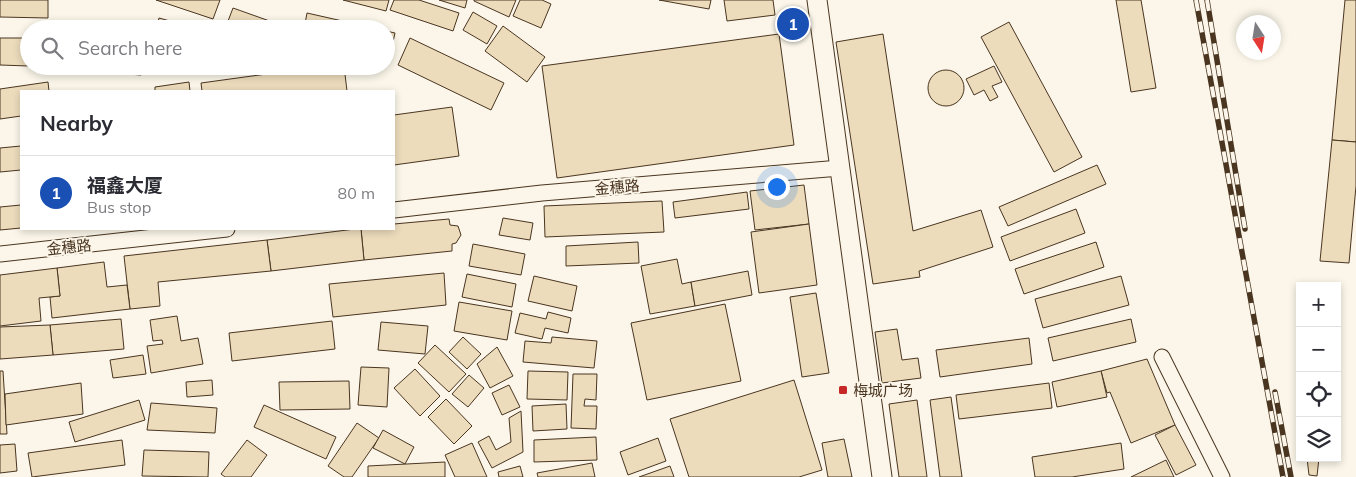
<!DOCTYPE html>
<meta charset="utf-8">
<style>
body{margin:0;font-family:Mulish,"Noto Sans SC",sans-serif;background:#f7f7f7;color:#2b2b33}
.controls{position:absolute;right:15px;bottom:15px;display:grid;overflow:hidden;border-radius:0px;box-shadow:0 2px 8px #0003}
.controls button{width:45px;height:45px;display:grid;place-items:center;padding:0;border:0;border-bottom:1px solid #e1e1e2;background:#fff;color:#2b2b33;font:25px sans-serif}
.compass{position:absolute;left:1236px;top:15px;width:45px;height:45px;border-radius:50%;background:#fff;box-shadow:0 2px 8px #0003;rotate:168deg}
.you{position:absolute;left:776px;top:186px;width:18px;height:18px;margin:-12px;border:4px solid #fff;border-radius:50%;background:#1a73e8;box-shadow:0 0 0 8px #1a73e833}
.badge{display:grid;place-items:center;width:32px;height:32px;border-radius:50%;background:#c62828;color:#fff;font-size:16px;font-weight:700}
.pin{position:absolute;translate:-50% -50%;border:2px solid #fff;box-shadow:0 1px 5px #0006}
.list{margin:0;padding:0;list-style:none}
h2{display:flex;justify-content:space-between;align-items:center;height:65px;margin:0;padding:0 20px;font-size:21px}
h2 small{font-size:16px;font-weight:400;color:#7c7c81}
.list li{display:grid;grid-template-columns:32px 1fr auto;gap:15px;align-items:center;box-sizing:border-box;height:75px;padding:0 20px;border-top:1px solid #e1e1e2}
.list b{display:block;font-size:19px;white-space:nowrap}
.list p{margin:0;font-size:16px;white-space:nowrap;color:#7c7c81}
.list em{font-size:16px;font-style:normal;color:#7c7c81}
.icon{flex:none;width:28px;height:28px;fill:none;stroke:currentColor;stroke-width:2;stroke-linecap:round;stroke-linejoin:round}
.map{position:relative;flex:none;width:1356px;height:477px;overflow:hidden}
.search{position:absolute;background:#fff;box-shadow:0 2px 8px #0003;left:20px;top:20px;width:375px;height:55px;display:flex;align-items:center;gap:12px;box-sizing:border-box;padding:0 18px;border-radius:28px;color:#7c7c81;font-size:19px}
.panel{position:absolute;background:#fff;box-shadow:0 2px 8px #0003;left:20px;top:90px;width:375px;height:140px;border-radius:0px}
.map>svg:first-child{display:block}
.building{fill:#ecdcbc;stroke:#4a3520}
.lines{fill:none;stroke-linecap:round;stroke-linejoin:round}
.minor-casing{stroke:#4a3520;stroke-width:17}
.major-casing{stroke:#4a3520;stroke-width:21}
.minor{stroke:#fbf6e9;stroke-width:15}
.major{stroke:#fbf6e9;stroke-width:19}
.rail-casing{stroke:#4a3520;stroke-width:5.5}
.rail{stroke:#fbf6e9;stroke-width:4;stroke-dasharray:11;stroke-linecap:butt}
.poi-dot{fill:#c62828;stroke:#fbf6e9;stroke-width:2}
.labels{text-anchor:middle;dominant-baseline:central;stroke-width:4;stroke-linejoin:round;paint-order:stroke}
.street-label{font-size:15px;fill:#4a3520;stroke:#fbf6e9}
.poi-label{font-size:15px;fill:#4a3520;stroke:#fbf6e9;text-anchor:start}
</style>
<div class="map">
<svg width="1356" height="477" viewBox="0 0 1356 477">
<rect width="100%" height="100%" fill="#fbf6e9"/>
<!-- building -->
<g class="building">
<path d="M0,0H48V18L0,17Z"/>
<path d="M156,0H220L213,19Z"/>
<path d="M343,0H389L386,11Z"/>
<path d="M394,0H419L459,13L453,31L390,10Z"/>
<path d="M439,0H467L465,8Z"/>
<path d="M474,0H516L509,17L474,1Z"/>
<path d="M520,0H542L551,4L541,28L513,16Z"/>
<path d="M659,0H711L709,9Z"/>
<path d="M724,0H773L775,15L727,21Z"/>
<path d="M1116,0H1141L1156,88L1131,92Z"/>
<path d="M1345,0H1356V142L1332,140Z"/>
<path d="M233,8L292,29H225Z"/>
<path d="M473,12L497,26L487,44L463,30Z"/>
<path d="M307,13L378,29H304Z"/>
<path d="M159,18L199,29H156Z"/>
<path d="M1009,22L1082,157L1054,172L981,37Z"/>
<path d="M503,26L545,57L527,82L485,51Z"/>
<path d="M386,31L395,33L390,55L386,54Z"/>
<path d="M779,34L794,145L557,178L542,66Z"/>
<path d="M883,34L913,231L981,210L993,247L919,271L920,277L873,284L836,42Z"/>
<path d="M0,38H29V66L0,65Z"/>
<path d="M410,38L504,83L491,110L398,65Z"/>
<path d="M55,66H142L141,75L55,68Z"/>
<path d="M325,66H344L347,91H202L201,83Z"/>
<path d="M994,66L1002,82L992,86L998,97L990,101L984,90L974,95L966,79Z"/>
<circle cx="946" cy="88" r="18"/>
<path d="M48,82L49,91H21V116L0,119V89Z"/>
<path d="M189,82L190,91H155V87Z"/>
<path d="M452,107L459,156L394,165V115Z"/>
<path d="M1332,140L1356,142V186L1349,263L1320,261Z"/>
<path d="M21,146V170L0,172V148Z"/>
<path d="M1097,165L1106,184L1008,226L999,207Z"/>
<path d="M804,185L809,224L755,230L750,191Z"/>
<path d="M747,192L749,209L675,218L673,202Z"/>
<path d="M662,201L664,232L545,237L544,206Z"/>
<path d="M21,205V228L0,230V207Z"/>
<path d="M1076,209L1085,233L1010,261L1001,237Z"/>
<path d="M503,218L533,223L530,240L499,235Z"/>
<path d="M449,219L450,225L458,226L461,235L456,243L452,244V251L364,260L361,229H394V224Z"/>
<path d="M809,224L817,285L759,293L751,232Z"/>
<path d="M355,229H361L364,260L271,271L267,240Z"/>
<path d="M267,240L271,271L158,282L160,306L130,309L124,256Z"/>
<path d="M638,242L639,263L566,266V246Z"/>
<path d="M1096,242L1104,267L1024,294L1015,269Z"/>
<path d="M473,244L525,254L521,275L469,266Z"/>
<path d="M677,259L682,284L691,282L695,306L650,314L641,266Z"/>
<path d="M104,262L107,287L127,285L130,309L52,318L50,297L60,296L57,268Z"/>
<path d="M57,268L60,296L39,298L41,321L0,326V275Z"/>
<path d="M748,271L752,295L695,306L691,282Z"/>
<path d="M444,273L446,305L333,317L329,284Z"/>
<path d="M467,274L516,284L512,307L462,297Z"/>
<path d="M534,276L577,286L572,311L528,301Z"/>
<path d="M1121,276L1129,305L1043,328L1035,299Z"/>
<path d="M816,293L829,373L802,377L790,297Z"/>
<path d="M459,302L512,311L507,340L454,331Z"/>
<path d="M725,304L741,381L647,400L631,323Z"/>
<path d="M548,312L571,318L568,333L545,328L542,339L515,333L520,313L546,319Z"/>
<path d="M177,316L181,341L198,338L203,364L151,373L147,346L163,344L162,340L153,341L150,320Z"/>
<path d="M121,319L124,349L53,355L50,325Z"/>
<path d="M1131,319L1136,342L1053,361L1048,338Z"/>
<path d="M332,321L335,349L232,361L229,333Z"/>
<path d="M381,322L428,326L425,354L378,350Z"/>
<path d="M50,325L53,355L0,359V327Z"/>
<path d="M897,329L902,360L918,358L921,378L882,383L875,332Z"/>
<path d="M463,337L481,354L467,369L449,352Z"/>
<path d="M552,337L597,341L594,368L523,362L525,341L551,343Z"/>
<path d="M1029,338L1032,364L940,377L936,350Z"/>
<path d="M435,345L466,374L449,392L418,363Z"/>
<path d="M497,347L513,376L490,388L477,364Z"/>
<path d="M143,355L146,374L113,378L110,360Z"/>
<path d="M1147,359L1175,425L1131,443L1110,392L1107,393L1101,371Z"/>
<path d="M361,367L389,368L387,407L358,405Z"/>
<path d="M415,369L440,396L420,416L394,388Z"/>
<path d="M0,371H3L7,434H0Z"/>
<path d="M528,371L568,372L567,400L527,399Z"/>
<path d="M1101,371L1107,397L1057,407L1052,382Z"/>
<path d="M573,374H597L596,400L585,399L584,406H597L596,429L571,428Z"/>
<path d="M469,375L484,388L468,407L452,394Z"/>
<path d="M212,380L213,395L187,397L186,382Z"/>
<path d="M794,380L822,470L799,477H689L670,419Z"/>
<path d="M1300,380V406L1297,405Z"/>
<path d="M349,381L350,409L280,410L279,382Z"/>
<path d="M81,383L83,414L6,425L5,394Z"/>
<path d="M1049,383L1052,408L959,419L956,395Z"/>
<path d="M509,385L520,407L502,415L492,393Z"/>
<path d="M951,397L962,477H940L930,400Z"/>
<path d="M446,399L472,426L454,444L428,417Z"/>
<path d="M139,400L145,420L75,442L69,422Z"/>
<path d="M917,400L927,477H899L889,404Z"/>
<path d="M151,403L217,408L215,433L147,430Z"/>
<path d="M566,404L567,429L533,431L532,406Z"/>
<path d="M264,405L336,437L326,459L254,427Z"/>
<path d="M521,411L523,452L492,468L478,442L489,436L496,450L511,442L509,418Z"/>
<path d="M357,423L379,438L352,477H344L328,466Z"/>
<path d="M1175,425L1196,465L1176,475L1155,435Z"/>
<path d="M383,430L414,447L405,464L373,448Z"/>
<path d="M596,437L597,460L534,462V440Z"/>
<path d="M658,438L666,461L628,475L620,452Z"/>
<path d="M844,439L852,477H828L822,443Z"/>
<path d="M122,440L125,465L32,477L28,453Z"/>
<path d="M247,440L267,455L251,477H225L221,474Z"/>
<path d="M472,443L487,477H455L445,455Z"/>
<path d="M1121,443L1124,469L1072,477H1035L1032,457Z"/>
<path d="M15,444L17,471L0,473V445Z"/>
<path d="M144,450L209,452L208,477L142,476Z"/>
<path d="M1307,458H1319L1317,476L1309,475Z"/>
<path d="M1166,460L1174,477H1131Z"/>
<path d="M445,462V477H368V466Z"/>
<path d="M592,463L595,477H538L537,473Z"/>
<path d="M520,466L523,477H499L498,472Z"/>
<path d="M670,466L674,477H639Z"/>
</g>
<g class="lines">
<!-- minor casing -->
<g class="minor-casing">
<g id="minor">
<path d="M394,210L542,193L840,168"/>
<path d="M0,254L227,229"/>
<path d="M1162,357L1222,477"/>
</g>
</g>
<!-- major casing -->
<g class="major-casing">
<path id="major" d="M817,0L882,477"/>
</g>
<!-- minor -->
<use href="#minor" class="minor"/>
<!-- major -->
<use href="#major" class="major"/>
<!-- rail casing -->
<g class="rail-casing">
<g id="rail">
<path d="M1196,0L1283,477"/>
<path d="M1207,0L1245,229"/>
<path d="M1275,392L1291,477"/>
</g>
</g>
<!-- rail -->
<use href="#rail" class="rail"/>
</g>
<!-- markers -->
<rect class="poi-dot" x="838" y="385" width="10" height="10" rx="2.5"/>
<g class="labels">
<!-- street labels -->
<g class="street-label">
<text transform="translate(617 187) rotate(-5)">金穗路</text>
<text transform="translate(69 247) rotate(-6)">金穗路</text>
</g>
<!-- poi labels -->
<g class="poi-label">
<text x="853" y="390">梅城广场</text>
</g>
</g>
</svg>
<div class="controls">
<button>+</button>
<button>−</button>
<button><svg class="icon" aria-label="locate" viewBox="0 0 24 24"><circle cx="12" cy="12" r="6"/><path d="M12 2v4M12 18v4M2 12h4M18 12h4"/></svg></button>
<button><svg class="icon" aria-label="layers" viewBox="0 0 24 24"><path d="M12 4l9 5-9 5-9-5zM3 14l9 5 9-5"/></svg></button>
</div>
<svg class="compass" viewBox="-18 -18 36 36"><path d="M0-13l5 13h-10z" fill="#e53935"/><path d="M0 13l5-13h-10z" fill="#7c7c81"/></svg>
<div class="you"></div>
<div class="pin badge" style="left:793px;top:24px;background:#1a4fb4">1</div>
<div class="search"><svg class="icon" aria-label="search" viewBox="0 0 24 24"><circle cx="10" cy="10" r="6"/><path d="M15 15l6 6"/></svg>Search here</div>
<section class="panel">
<h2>Nearby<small></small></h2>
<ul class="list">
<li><span class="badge" style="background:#1a4fb4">1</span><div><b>福鑫大厦</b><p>Bus stop</p></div><em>80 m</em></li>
</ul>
</section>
</div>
